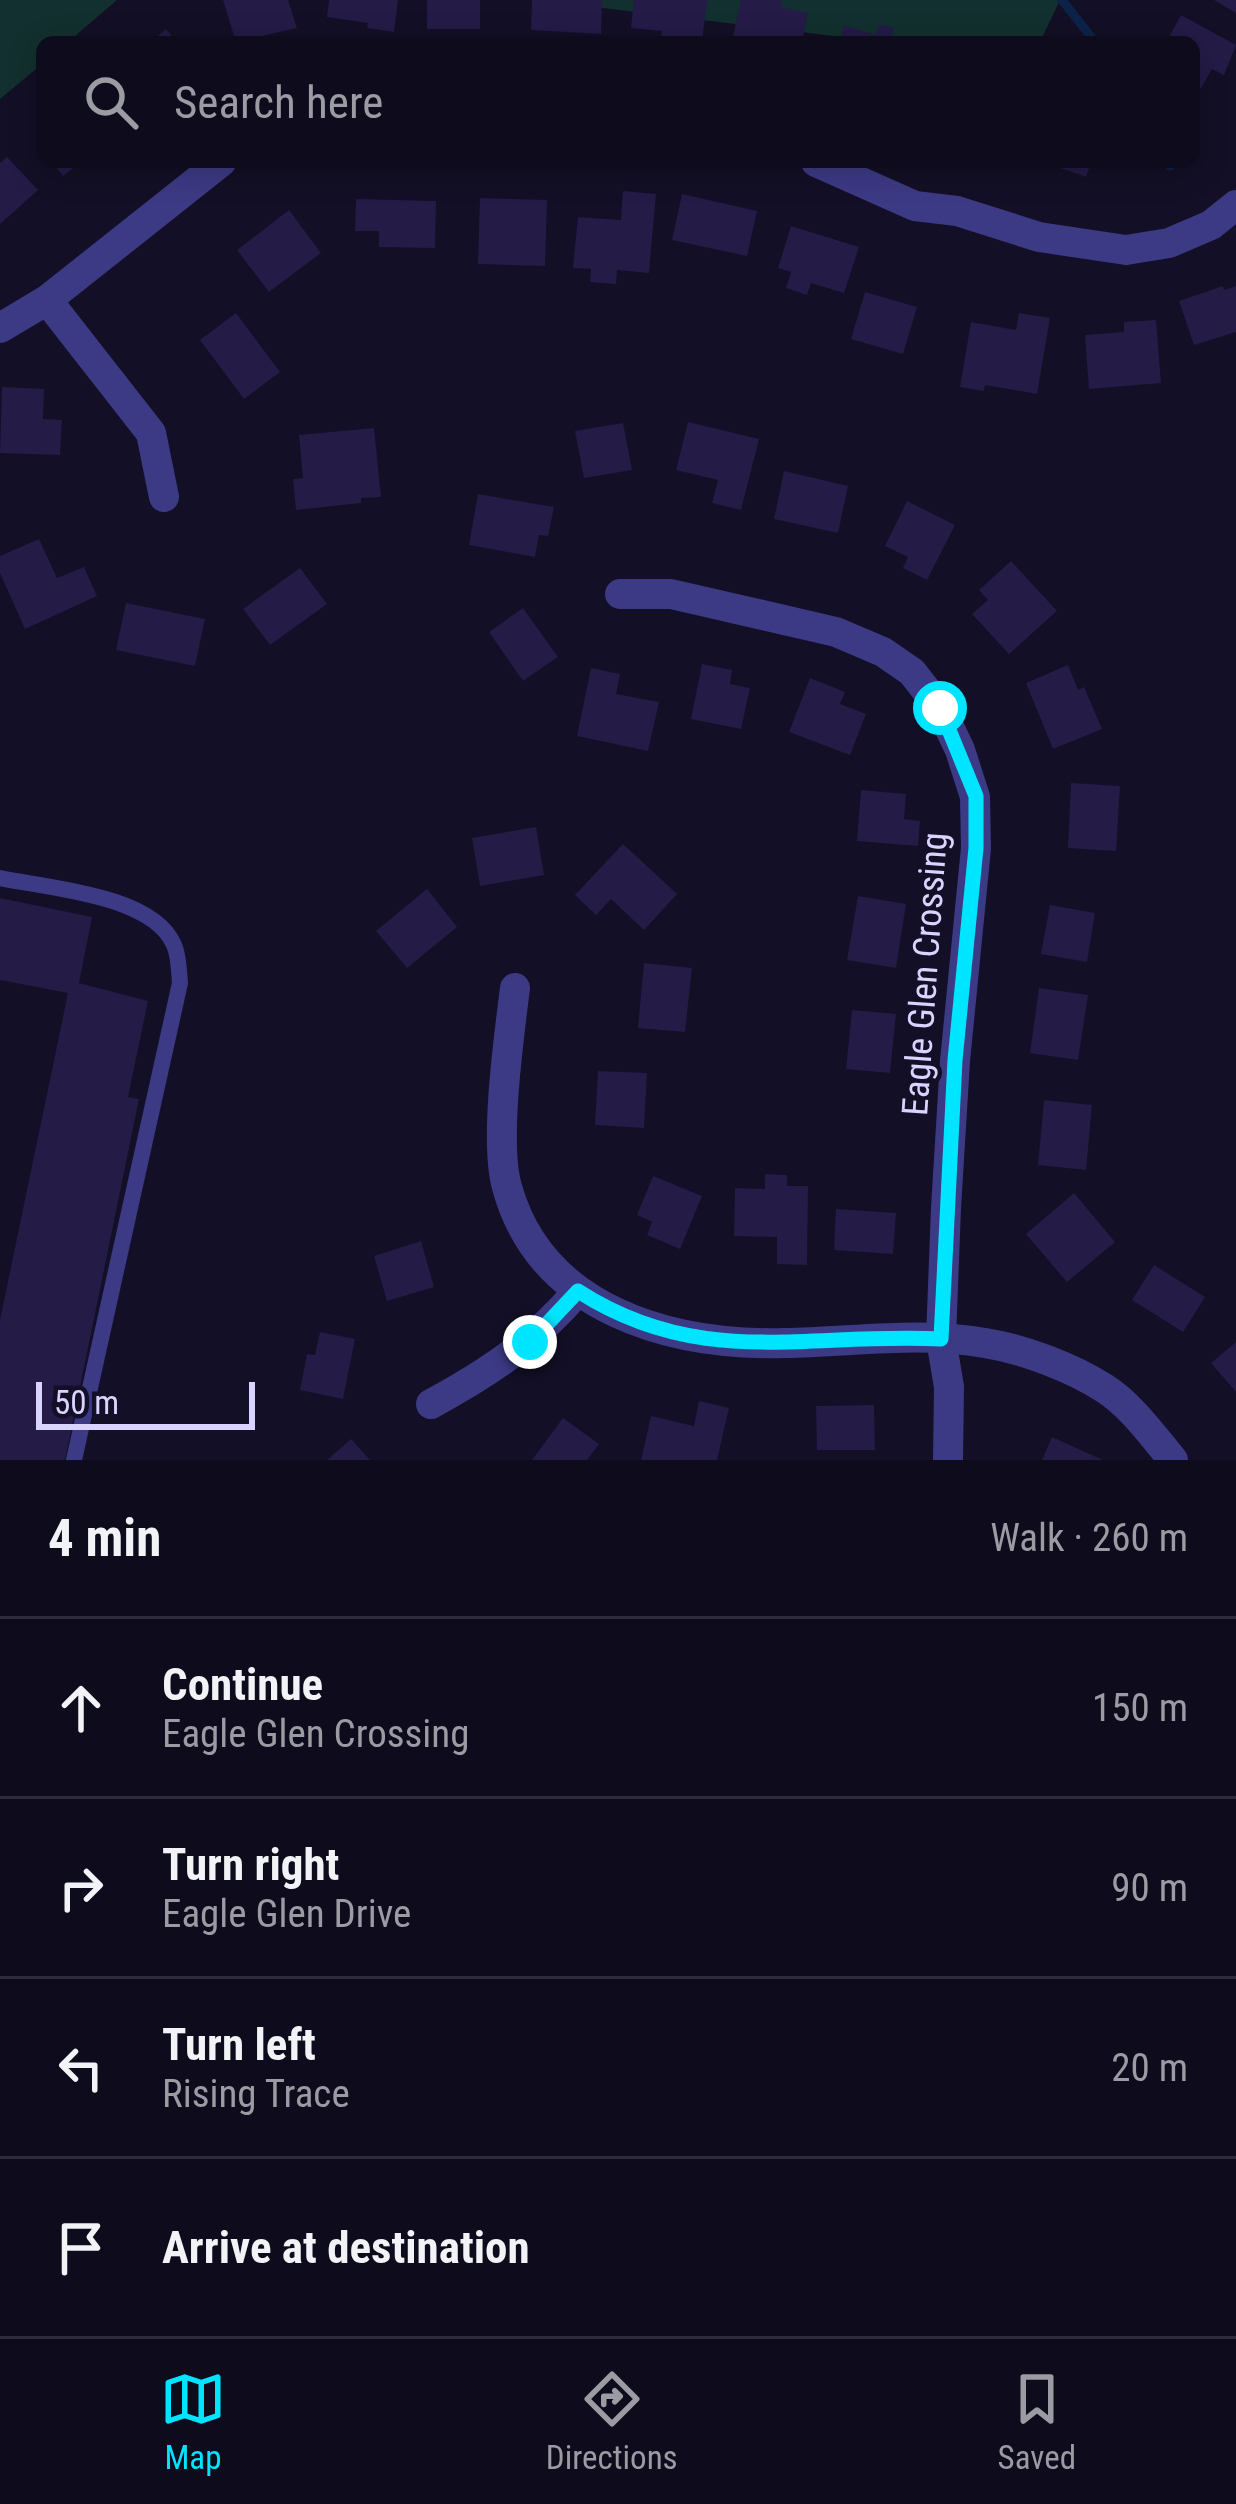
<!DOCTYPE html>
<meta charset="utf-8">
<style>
body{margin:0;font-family:"Roboto Condensed",sans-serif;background:#171425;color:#f1f3f6}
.scale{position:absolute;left:36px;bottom:30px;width:219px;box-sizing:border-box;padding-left:12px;border:6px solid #d9d4ff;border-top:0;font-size:33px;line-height:42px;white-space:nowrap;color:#d9d4ff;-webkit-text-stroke:9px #130f26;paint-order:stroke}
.stop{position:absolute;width:36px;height:36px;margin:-27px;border:9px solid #00e5ff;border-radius:50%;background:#fff}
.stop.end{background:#00e5ff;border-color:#fff;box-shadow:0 3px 12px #0008}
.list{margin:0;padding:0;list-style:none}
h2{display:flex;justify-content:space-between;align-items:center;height:156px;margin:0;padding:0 48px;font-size:51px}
h2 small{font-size:39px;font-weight:400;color:#9b9ba3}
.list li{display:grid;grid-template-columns:78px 1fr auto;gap:36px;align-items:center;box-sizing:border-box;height:180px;padding:0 48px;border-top:3px solid #2e2b3b}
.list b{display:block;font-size:45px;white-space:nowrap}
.list p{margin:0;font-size:39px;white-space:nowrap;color:#9b9ba3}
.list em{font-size:39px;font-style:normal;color:#9b9ba3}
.icon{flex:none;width:66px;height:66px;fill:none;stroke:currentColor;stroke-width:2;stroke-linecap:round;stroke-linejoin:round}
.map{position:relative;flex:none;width:1236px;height:1460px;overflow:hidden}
.search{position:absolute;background:#0e0b1c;box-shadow:0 6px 30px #0003;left:36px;right:36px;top:36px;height:132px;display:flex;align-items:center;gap:30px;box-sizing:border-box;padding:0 42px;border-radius:18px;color:#9b9ba3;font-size:45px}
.sheet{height:876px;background:#0e0b1c}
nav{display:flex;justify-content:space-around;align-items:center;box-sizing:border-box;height:168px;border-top:3px solid #2e2b3b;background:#0e0b1c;font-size:33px;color:#9b9ba3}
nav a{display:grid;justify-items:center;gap:6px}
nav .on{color:#00e5ff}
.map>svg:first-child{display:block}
.green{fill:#12302f}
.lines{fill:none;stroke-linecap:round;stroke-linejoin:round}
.stream{stroke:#0c2248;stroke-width:9}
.building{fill:#241b47}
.service{stroke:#3d3a85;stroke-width:16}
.minor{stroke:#3d3a85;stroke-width:30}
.route{stroke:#00e5ff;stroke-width:15}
.labels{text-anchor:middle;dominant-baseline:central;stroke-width:9;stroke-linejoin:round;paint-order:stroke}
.street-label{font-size:36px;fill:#d9d4ff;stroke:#130f26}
</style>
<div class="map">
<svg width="1236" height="1460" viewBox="0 0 1236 1460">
<rect width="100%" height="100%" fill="#130f26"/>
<!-- green -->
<g class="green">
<path d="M0,0H117L68,42H42V64L0,99Z"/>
<path d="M537,0H1060L1040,42H883Z"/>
</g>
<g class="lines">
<!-- stream -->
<g class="stream">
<path d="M1062,0L1095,42"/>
<path d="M1168,162L1170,166"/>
</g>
</g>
<!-- building -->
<g class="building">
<path d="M223,0H288L297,28L236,42Z"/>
<path d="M329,0H398L394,32L367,28L368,23L327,17Z"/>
<rect x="427" y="0" width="53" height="29"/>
<path d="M532,0H602L601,34L531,30Z"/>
<path d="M634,0H707L702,42L661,39L662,31L631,28Z"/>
<path d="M741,0H782L781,7L808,13L802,42L732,41Z"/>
<path d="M1214,0H1236V13Z"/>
<path d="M1181,15L1236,45L1224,75L1212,69L1201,88L1194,84V42H1166Z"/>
<path d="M879,24L894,28L889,42H839L844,25L876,35Z"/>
<path d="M166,29L177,42H151Z"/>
<path d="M7,157L38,190L0,224V163Z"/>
<path d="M52,162H81L63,176Z"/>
<path d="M1044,162H1091L1086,177Z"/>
<path d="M623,191L656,194L649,273L617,270L616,284L590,282L591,269L573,268L578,217L621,220Z"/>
<path d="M682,194L757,211L747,256L672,240Z"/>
<path d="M480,198L547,200L545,266L478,264Z"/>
<path d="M356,199L436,201L435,248L379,247V231H355Z"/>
<path d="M289,210L321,253L269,292L237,250Z"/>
<path d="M791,226L859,247L844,293L811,283L807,295L786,288L791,272L778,268Z"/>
<path d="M1223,286L1224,290L1236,286V332L1194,345L1179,301Z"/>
<path d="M865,292L917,307L903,354L851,339Z"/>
<path d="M236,313L280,372L244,399L200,340Z"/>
<path d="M1019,313L1050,318L1037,394L985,385L984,391L960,387L971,322L1016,330Z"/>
<path d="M1156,320L1161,383L1089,389L1085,335L1124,332V322Z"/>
<path d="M2,387L44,389L43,419L62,420L60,455L0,453Z"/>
<path d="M688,422L759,439L741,510L712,503L718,480L676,470Z"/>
<path d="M623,423L632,470L584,478L575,431Z"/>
<path d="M374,428L381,497L361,498V503L296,510L293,479L303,478L299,435Z"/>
<path d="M784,471L848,486L838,533L774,519Z"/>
<path d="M478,494L554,507L548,536L539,535L535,557L469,545Z"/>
<path d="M907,501L955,525L927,580L903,568L908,557L885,546Z"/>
<path d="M39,539L57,578L84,567L97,596L25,629L0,573V556Z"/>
<path d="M1011,561L1057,611L1009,654L972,614L988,600L979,590Z"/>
<path d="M300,568L327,604L270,645L243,609Z"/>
<path d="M126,603L205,619L195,666L116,650Z"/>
<path d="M523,608L558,657L523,681L489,632Z"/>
<path d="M702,664L732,670L730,684L750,688L741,729L691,719Z"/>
<path d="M1068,665L1078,690L1084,687L1102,729L1053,749L1026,683Z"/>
<path d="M591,668L620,674L616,694L659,702L648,751L577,736Z"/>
<path d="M810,678L845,692L840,704L866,714L850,755L789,732Z"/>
<path d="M1071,783L1120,786L1116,851L1068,848Z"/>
<path d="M861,790L906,794L904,819L920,821L918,846L857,841Z"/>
<path d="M536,827L544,875L480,886L472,838Z"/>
<path d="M623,844L677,894L644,930L611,899L596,915L575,895Z"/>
<path d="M427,889L457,927L407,968L376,931Z"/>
<path d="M858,896L906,904L896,968L847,960Z"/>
<path d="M0,898L92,917L79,983L148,1001L128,1097L139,1099L65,1460H0V1320L68,993L0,980Z"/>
<path d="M1050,905L1095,913L1087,962L1041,954Z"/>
<path d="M644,963L692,968L685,1032L638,1028Z"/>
<path d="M1039,988L1088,995L1078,1060L1030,1053Z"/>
<path d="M852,1010L896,1014L890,1073L846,1069Z"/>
<path d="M598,1071L647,1073L644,1128L595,1125Z"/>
<path d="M1044,1100L1092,1105L1086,1170L1038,1165Z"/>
<path d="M765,1174L787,1175V1186H808L807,1265L777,1264V1237L734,1236L735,1188L765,1189Z"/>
<path d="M653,1176L702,1196L680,1249L647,1235L652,1222L637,1215Z"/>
<path d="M1074,1193L1115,1242L1067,1282L1026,1234Z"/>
<path d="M836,1209L896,1213L893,1254L834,1250Z"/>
<path d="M421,1241L434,1287L387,1301L374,1256Z"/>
<path d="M1154,1265L1205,1297L1183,1332L1132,1300Z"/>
<path d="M320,1332L355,1339L343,1399L300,1390L307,1354L315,1355Z"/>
<path d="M1236,1342V1392L1211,1363Z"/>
<path d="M699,1401L729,1408L717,1460H641L651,1416L694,1426Z"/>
<path d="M874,1405L875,1450H817L816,1406Z"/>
<path d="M563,1418L599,1444L587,1460H532Z"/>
<path d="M1052,1437L1103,1460H1042Z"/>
<path d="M351,1439L370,1460H327Z"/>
</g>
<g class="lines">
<!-- service -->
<path class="service" d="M0,878C48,888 153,895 174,945C179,956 179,972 180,983L74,1460"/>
<!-- minor -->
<g class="minor">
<path d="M816,162L915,206L957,211L1039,237L1126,250L1169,243L1211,225L1236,205"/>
<path d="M47,300L151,433L164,497"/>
<path d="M0,328L47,300L221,162"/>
<path d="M620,594H671L836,632L883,652L912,672L940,708L960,750L975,797L976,848L955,1061L946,1208L941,1339L949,1387L948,1460"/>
<path d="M515,988C509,1037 494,1142 507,1187C541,1311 672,1346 785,1343C853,1342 918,1331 985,1343C1023,1349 1071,1367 1104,1388C1131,1405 1153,1436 1173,1460"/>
<path d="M431,1404C490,1372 533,1343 578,1291"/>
</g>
</g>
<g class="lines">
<!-- route -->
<path class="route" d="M530,1342L578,1291C701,1370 807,1332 941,1339L955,1060L976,848V796L940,708"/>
</g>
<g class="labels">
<!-- street labels -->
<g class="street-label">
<text transform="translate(925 974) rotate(-86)">Eagle Glen Crossing</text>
</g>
</g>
</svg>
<div class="scale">50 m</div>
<div class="stop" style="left:940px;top:708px"></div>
<div class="stop end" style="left:530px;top:1342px"></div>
<div class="search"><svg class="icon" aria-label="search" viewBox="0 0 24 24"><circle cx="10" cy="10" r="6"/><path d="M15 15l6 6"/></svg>Search here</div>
</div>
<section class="sheet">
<h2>4 min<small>Walk · 260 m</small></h2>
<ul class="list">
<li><svg class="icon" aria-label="ahead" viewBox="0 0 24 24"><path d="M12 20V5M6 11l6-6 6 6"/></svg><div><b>Continue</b><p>Eagle Glen Crossing</p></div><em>150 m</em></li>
<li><svg class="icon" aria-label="right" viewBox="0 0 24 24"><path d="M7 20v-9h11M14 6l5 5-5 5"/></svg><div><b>Turn right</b><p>Eagle Glen Drive</p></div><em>90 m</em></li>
<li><svg class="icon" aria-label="left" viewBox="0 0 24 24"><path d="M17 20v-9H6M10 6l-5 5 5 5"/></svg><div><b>Turn left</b><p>Rising Trace</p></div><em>20 m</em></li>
<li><svg class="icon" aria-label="arrive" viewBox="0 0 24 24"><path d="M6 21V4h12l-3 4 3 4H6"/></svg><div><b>Arrive at destination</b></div></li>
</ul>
</section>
<nav>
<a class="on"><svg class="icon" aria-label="map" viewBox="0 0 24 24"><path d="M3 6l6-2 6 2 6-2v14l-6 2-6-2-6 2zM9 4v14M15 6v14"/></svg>Map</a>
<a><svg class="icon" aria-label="directions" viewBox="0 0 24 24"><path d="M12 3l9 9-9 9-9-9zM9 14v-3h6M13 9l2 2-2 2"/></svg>Directions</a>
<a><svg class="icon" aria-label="saved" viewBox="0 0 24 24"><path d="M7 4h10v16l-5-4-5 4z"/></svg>Saved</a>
</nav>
